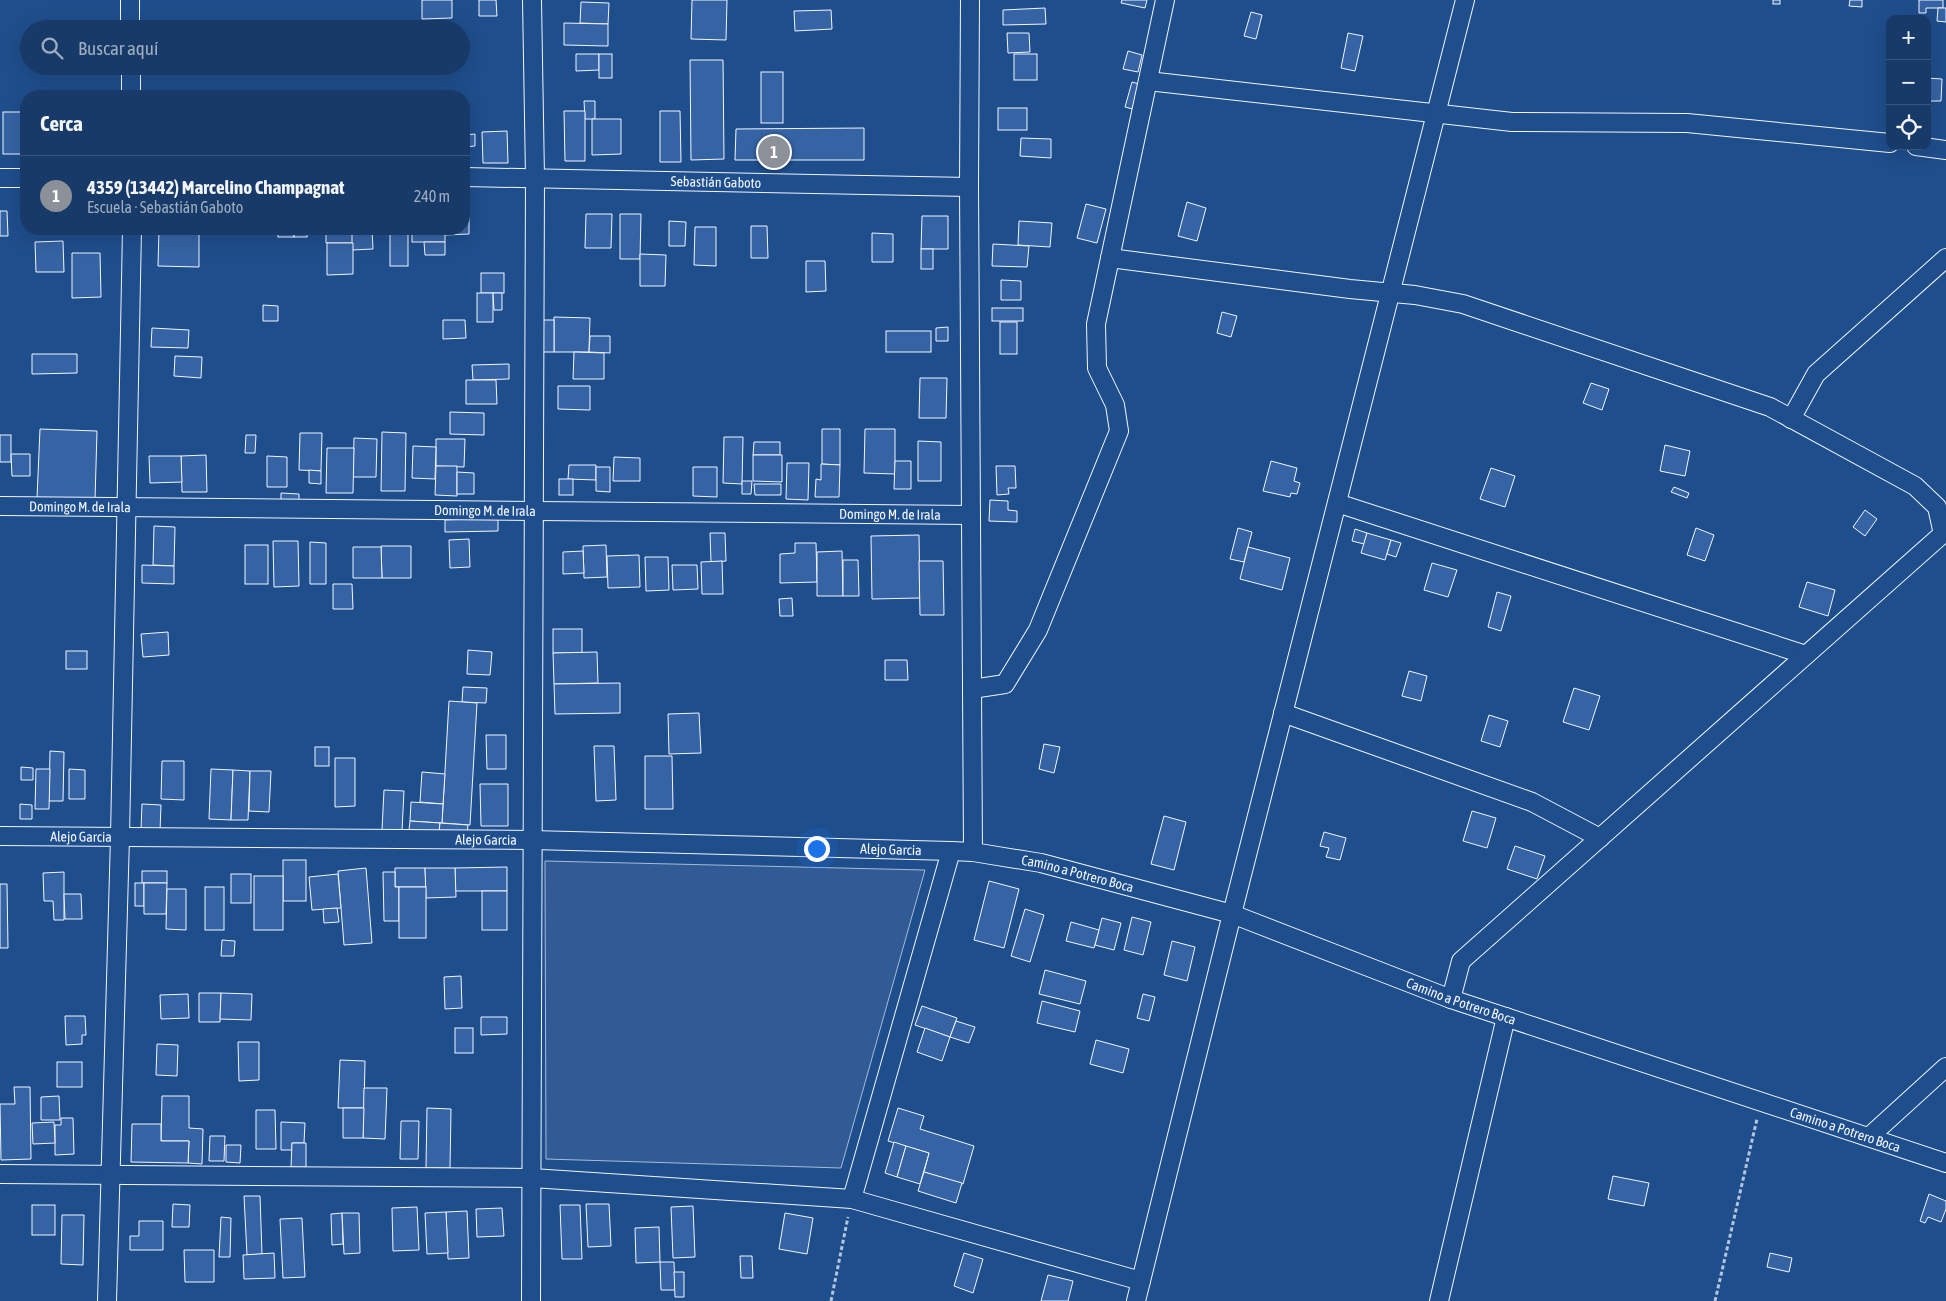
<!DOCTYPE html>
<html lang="es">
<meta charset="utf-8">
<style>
body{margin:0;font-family:"Asap Condensed",sans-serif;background:#20416f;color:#f1f3f6}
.controls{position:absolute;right:15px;top:15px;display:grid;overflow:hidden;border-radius:10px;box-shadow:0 5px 20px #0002}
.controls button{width:45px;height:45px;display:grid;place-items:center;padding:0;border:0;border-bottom:1px solid #36547d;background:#173a69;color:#f1f3f6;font:25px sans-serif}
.you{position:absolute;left:816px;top:848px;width:18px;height:18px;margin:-12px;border:4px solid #fff;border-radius:50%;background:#1a73e8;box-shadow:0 0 0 8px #1a73e833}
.badge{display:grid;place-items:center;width:32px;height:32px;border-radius:50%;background:#8c9099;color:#fff;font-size:16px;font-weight:700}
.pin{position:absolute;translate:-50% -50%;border:2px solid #fff;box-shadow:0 1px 5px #0006}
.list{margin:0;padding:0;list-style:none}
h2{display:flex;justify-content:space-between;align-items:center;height:65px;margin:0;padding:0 20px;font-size:21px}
h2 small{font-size:16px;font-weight:400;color:#9eadc0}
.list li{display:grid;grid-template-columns:32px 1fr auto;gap:15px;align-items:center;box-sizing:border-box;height:80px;padding:0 20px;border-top:1px solid #36547d}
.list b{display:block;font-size:19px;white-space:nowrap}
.list p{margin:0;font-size:16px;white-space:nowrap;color:#9eadc0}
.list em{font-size:16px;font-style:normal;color:#9eadc0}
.icon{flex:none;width:28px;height:28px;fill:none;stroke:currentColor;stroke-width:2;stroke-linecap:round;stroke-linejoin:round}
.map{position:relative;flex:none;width:1946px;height:1301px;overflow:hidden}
.search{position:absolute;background:#173a69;box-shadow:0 5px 20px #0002;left:20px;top:20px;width:450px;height:55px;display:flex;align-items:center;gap:12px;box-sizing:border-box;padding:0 18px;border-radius:28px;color:#9eadc0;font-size:19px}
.panel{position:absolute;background:#173a69;box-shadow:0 5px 20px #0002;left:20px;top:90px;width:450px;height:145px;border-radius:20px}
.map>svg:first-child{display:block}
.built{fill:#305b95;stroke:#a8bbd7}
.building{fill:#3563a3;stroke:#f2f6ff}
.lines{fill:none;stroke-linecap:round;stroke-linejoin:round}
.street-casing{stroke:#f2f6ff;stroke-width:20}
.path{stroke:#b3c4dc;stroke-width:3;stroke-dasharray:4 2.5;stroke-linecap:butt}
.street{stroke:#1f4e8c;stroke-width:18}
.labels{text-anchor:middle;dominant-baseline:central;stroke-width:4;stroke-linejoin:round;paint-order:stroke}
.street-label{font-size:14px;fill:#f2f6ff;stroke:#1f4e8c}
</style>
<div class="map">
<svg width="1946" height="1301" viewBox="0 0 1946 1301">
<rect width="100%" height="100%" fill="#1f4e8c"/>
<!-- built -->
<path class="built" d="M545,861L925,870L841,1168L546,1159Z"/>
<!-- building -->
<g class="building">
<path d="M422,0H452V18L422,19Z"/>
<path d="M479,0H496L497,16H479Z"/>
<path d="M692,0H727L726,40L691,39Z"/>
<path d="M1122,0H1147L1145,8L1121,3Z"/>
<rect x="1773" y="0" width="7" height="4"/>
<path d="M1850,0H1862V7L1849,6Z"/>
<path d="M1919,0H1943V8H1926V13H1919Z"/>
<path d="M581,2L609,3L608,24L580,23Z"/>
<path d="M1045,8L1046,24L1003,25V10Z"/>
<path d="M1938,8H1946V22L1937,21Z"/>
<path d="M831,10L832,29L795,31L794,11Z"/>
<path d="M1251,12L1262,15L1256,39L1244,36Z"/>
<path d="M564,23L608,24V46L564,45Z"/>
<path d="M1007,33H1029L1030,52L1008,53Z"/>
<path d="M1348,33L1363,36L1355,71L1341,68Z"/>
<path d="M1128,51L1142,55L1138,72L1123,69Z"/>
<path d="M576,54H599V70L576,71Z"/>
<rect x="599" y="54" width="13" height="24"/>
<rect x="1014" y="54" width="23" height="26"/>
<path d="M690,60H723L724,159L691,160Z"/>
<rect x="761" y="72" width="22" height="51"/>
<path d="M1927,78L1942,79L1941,101H1927Z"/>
<path d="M1132,82L1146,86L1140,111L1125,107Z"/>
<path d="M584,101H595V119H585Z"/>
<rect x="998" y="108" width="29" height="22"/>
<path d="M564,111H585V161H565Z"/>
<path d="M660,111H680L681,162H660Z"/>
<rect x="3" y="112" width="23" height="42"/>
<path d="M592,119H621V154L592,155Z"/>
<path d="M864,128V160H735L736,129Z"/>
<path d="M507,131L508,163H483L482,132Z"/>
<path d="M475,134V146L464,147V135Z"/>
<path d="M1021,138L1051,139V158L1020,156Z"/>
<path d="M1187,202L1206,208L1197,241L1178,236Z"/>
<path d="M1086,204L1106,209L1097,243L1077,238Z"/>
<path d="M0,211H7L8,236H0Z"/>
<path d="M464,214H469V234L445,235V229H464Z"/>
<path d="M586,214H612L611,248H585Z"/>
<path d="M620,214H641L640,259H620Z"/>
<path d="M922,216H948V249H921Z"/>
<path d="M669,221L686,222L685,246H669Z"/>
<path d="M1019,221L1052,223L1050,247L1018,245Z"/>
<path d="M751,226H767L768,258H751Z"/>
<path d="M695,227H716V266L694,265Z"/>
<path d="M159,229H199V267L158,266Z"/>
<rect x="278" y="229" width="16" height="8"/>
<rect x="294" y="229" width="13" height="8"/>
<path d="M315,229H352L353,243H326V233L315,234Z"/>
<path d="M352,229H372L373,249L352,250Z"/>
<rect x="412" y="229" width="33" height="13"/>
<path d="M872,233L893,234V262H872Z"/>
<rect x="390" y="234" width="18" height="32"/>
<path d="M63,241L64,272H36L35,242Z"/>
<path d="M424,242H445V255H425Z"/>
<path d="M327,243H353V274L327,275Z"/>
<path d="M993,244L1029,246L1027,267L992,266Z"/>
<rect x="921" y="249" width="12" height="20"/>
<path d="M72,253H100L101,297L72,298Z"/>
<path d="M640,254L666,255L665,286H640Z"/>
<path d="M806,261H825L826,291L806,292Z"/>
<rect x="481" y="273" width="23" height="20"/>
<path d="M1001,280L1021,281V300H1001Z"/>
<rect x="477" y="293" width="16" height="29"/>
<path d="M493,293H502V310H494Z"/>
<path d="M263,305L278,306V321H263Z"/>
<rect x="992" y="308" width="31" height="13"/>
<path d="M1222,312L1237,316L1231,337L1217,333Z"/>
<path d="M554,317L590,318L589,352H554Z"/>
<path d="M443,320H465L466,338L443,339Z"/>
<rect x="543" y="320" width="11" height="32"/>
<rect x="1000" y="322" width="17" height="32"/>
<path d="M948,327V341H936V328Z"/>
<path d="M152,328L189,330L188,348L151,347Z"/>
<rect x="886" y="331" width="45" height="21"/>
<path d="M590,336H610V353L589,352Z"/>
<path d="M574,352L604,353V379H573Z"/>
<path d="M32,354H77V373L32,374Z"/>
<path d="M175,356L202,357L201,378L174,376Z"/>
<path d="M509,364V379L473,380L472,365Z"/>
<path d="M920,378H947L946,418H919Z"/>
<path d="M466,380H496L497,404H466Z"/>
<path d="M1591,383L1609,389L1602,410L1583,403Z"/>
<path d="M558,386H590V410L558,409Z"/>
<path d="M450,412L484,413V435L450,434Z"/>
<path d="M40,429L97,431L95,500L37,498Z"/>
<path d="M822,429H840V465L822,464Z"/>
<path d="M865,429H895V474L864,473Z"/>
<path d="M382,432L406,433L405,491H381Z"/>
<path d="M300,433H322L321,471L299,470Z"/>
<rect x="0" y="435" width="11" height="27"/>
<path d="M246,435H256L255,453H245Z"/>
<path d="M724,437H743L742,484L723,483Z"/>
<path d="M354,438L377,439L376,477H353Z"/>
<path d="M436,439H465L464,467L436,466Z"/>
<path d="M918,441L941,442V481H918Z"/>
<path d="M754,442H780V455H753Z"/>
<path d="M1665,445L1690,451L1685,476L1660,471Z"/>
<path d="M413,446L436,447L435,479L412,478Z"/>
<path d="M327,448H354L353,493H326Z"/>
<path d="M11,454H30V476H12Z"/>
<path d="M206,455L207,492H182L181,456Z"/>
<path d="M753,455H782V482L753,481Z"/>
<path d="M149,456H181L182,482L150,483Z"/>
<path d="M267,456L287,457V487H267Z"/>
<path d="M614,457L640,458V481H613Z"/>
<path d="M895,461H911V489H894Z"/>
<path d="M1271,461L1297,468L1294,481L1300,483L1297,494L1291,493L1290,497L1263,491Z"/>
<path d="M787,463H809L808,500L786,499Z"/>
<path d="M821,464L840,465L839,497H815L816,479L821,480Z"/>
<path d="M569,465H596V480L568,479Z"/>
<path d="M436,466H457V496L435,495Z"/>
<path d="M996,466H1015L1016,488H1008L1009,494L997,495Z"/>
<path d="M596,467H610V492L596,491Z"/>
<path d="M693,467H717V497L693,496Z"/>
<path d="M1491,468L1515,476L1505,507L1480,499Z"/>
<path d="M309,470L321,471V484L309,483Z"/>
<path d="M457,472L474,473V494H457Z"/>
<rect x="559" y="479" width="14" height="16"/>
<path d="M742,481H752L751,494H742Z"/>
<path d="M754,484H781V495H755Z"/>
<path d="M1674,487L1689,493L1687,498L1671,492Z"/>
<path d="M281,493L299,494V504L281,503Z"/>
<path d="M990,500L1008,501V510L1017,511V522L989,521Z"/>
<path d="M1865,510L1877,519L1865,536L1853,527Z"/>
<path d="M498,518V531L445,532V520Z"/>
<path d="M154,526L175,527L174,566L153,565Z"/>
<path d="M1238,528L1252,532L1244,562L1230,559Z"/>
<path d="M1696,528L1714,535L1705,561L1687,555Z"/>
<path d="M1355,529L1367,533L1364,544L1352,541Z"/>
<path d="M710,533H725L726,561L711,562Z"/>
<path d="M1367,533L1391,540L1385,560L1361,553Z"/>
<path d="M919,535L920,598L872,599L871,536Z"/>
<path d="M469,539L470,567L450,568L449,540Z"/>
<path d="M1391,540L1401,543L1396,557L1387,554Z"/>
<path d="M273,541H298L299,586L274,587Z"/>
<path d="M310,542L326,543V584H310Z"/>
<path d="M795,543H816L817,582L780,583V554L795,553Z"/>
<rect x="245" y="545" width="23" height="39"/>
<path d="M606,545L607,577L584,578L583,546Z"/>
<path d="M411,546V578H382L381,546Z"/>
<path d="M353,547H381L382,578H353Z"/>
<path d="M1248,547L1290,558L1282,590L1240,579Z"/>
<path d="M583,551L584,573L563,574V552Z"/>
<path d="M842,551L843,596H817V552Z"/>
<path d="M639,555L640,587L608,588L607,556Z"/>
<path d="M645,557H668L669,590L646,591Z"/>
<path d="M843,560H858L859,596H843Z"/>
<path d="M722,561L723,594H702L701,562Z"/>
<path d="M919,561H943L944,615H920Z"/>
<path d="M1432,563L1457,570L1448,597L1424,590Z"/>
<path d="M142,565L174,566V584L142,583Z"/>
<path d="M672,565H697L698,589L673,590Z"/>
<path d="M1807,582L1835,590L1828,616L1799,607Z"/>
<path d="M333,584H352L353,609H333Z"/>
<path d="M1497,592L1511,596L1501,631L1488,627Z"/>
<path d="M792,598L793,616H780L779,599Z"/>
<rect x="553" y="629" width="29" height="24"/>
<path d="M168,632L169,655L143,657L141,634Z"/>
<path d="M468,650L492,652L490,675L467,674Z"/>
<rect x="66" y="651" width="21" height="18"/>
<path d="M597,652L598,683L554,684L553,653Z"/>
<path d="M885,660H907L908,680H885Z"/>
<path d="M1409,671L1427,676L1421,701L1402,696Z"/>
<path d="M620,683V713L555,714L554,684Z"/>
<path d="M463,687L487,688L486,703L462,702Z"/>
<path d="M1574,688L1600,696L1589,730L1563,722Z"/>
<path d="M449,701L477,703L470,825L442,823Z"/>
<path d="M699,713L701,753L669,754L668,714Z"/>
<path d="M1489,715L1508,721L1500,747L1481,741Z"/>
<path d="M486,735H506V769H487Z"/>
<path d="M1044,744L1060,747L1054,773L1039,769Z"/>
<path d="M594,746H614L616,800L596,801Z"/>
<rect x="315" y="747" width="14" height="19"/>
<path d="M50,751L64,752L63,801H49Z"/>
<path d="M645,756H672L673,809H645Z"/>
<path d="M335,758H355V806L335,807Z"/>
<path d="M162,761H184V800L161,799Z"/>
<path d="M21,767L33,768V780H21Z"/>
<path d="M36,769H50L49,809H35Z"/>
<path d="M69,769L85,770V799H69Z"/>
<path d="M211,769L233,770L231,820L209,819Z"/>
<path d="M233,770L250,771L248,820H231Z"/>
<path d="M250,771H271L269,812L249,811Z"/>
<path d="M422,772L445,774L443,804L420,802Z"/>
<path d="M480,784H508V826H481Z"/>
<path d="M384,790L404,791L402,831L382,830Z"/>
<path d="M411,802L443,804L442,823L410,821Z"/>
<path d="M20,804L32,805V819H20Z"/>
<path d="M142,804L161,805L160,831L141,830Z"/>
<path d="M1472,811L1496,818L1487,848L1463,841Z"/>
<path d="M1164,816L1186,822L1174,870L1151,864Z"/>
<path d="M410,821L440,823L439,832L409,830Z"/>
<path d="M440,823L468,825L467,835L439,833Z"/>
<path d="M1324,832L1346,838L1340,860L1326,857L1329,848L1320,846Z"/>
<path d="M1515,846L1545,856L1537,879L1507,869Z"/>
<rect x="283" y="860" width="23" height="41"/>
<path d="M507,867V891H455V868Z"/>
<path d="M366,868L372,943L344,945L338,871Z"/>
<path d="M395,868H425L426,887H395Z"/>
<path d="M425,868H455L456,897L426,898Z"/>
<rect x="142" y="871" width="25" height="12"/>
<path d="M64,872V920H54L53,901H44L43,873Z"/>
<path d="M383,872H395V887H399V921H384Z"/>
<rect x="231" y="874" width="20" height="29"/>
<path d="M338,874L341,908L312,910L309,877Z"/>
<rect x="254" y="876" width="29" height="54"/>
<path d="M989,881L1019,889L1004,948L974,940Z"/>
<rect x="135" y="883" width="9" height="23"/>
<path d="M144,883H167L166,914H144Z"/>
<path d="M0,884H7L8,948H0Z"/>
<rect x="205" y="887" width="19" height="43"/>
<rect x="399" y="887" width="27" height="51"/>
<path d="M167,889H186V930L166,929Z"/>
<rect x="482" y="891" width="25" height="39"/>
<path d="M64,894H81L82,919H65Z"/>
<path d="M337,908L339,922L324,923L323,909Z"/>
<path d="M1025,909L1044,915L1030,962L1011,956Z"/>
<path d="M1132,917L1151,922L1143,955L1124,950Z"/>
<path d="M1102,918L1121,923L1114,950L1095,945Z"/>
<path d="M1071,922L1099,930L1094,948L1066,941Z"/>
<path d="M222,940L235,941L234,956H221Z"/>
<path d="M1172,941L1195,947L1187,981L1164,975Z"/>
<path d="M1045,970L1086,981L1080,1004L1039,994Z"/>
<path d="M461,976L462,1008L445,1009L444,977Z"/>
<path d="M199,993H221L220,1022H199Z"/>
<path d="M221,993L252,994L251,1020L220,1019Z"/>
<path d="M188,994L189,1018L161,1019L160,995Z"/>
<path d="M1143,994L1155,997L1149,1021L1137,1018Z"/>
<path d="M1042,1001L1080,1011L1075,1032L1037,1023Z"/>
<path d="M922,1006L957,1018L950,1037L915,1025Z"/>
<path d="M65,1016H85L86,1035H82V1044L66,1045Z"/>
<path d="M481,1017H507V1034L481,1035Z"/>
<path d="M956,1021L975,1027L969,1043L950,1037Z"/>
<rect x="455" y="1028" width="18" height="25"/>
<path d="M925,1028L950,1037L942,1061L917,1052Z"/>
<path d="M1096,1040L1129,1049L1123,1073L1090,1064Z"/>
<path d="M238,1042H259V1080L239,1081Z"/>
<path d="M157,1044L178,1045L177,1076L156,1075Z"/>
<path d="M340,1060L365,1061L364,1108H338Z"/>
<rect x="57" y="1062" width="25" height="25"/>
<path d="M14,1087H30L31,1159L1,1160L0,1104H15Z"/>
<path d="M364,1088H387L385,1139L363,1138Z"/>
<path d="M59,1096L60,1120H41V1097Z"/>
<path d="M162,1096H189V1128L203,1129L202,1164L188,1163L189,1141H161Z"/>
<path d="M343,1108H364L363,1138H343Z"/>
<path d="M427,1108L451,1109L450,1168H426Z"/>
<path d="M898,1108L924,1116L920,1129L974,1146L963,1184L924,1172L929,1153L888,1141Z"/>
<path d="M256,1110H275L276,1149H256Z"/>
<path d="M61,1118H73L74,1154L55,1155V1125H61Z"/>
<path d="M401,1121H419L418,1159H400Z"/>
<path d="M54,1122L55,1143L33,1144L32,1123Z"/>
<path d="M281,1122L305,1123L304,1143H292V1150H281Z"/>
<path d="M132,1124H161V1141H189L188,1163L131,1162Z"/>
<path d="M210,1136H225L224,1161H209Z"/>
<path d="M894,1142L906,1146L897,1177L885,1173Z"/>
<path d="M292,1143H306V1167H291Z"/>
<path d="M226,1145H241L240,1163L226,1162Z"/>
<path d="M906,1146L929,1153L920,1184L897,1177Z"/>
<path d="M924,1172L962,1183L956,1203L918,1191Z"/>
<path d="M1613,1176L1649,1183L1644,1206L1608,1199Z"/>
<path d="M1929,1194L1946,1201V1209L1941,1222L1928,1217L1925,1223L1920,1221Z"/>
<path d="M244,1196H260L262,1254L247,1255Z"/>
<path d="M173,1204L190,1205L189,1227H172Z"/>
<path d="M586,1204H609L611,1246L588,1247Z"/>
<rect x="32" y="1205" width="23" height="30"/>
<path d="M560,1205H580L582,1259H562Z"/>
<path d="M693,1206L695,1257L673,1258L671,1207Z"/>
<path d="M417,1207L419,1250L393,1251L392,1208Z"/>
<path d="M502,1208L504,1236L477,1237L476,1209Z"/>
<path d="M467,1211L469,1258L448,1259L446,1212Z"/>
<path d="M446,1212L448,1253L427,1254L425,1213Z"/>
<path d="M342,1213L343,1244L332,1245L331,1214Z"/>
<path d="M342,1213H359L360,1253L344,1254Z"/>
<path d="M785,1213L813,1218L807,1254L779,1249Z"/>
<path d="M62,1215H84L83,1265L61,1264Z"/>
<path d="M221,1217L231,1218L230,1257H219Z"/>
<path d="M302,1218L305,1277L283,1278L280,1219Z"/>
<path d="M139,1221H163V1250H130V1236H139Z"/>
<path d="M659,1227L660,1262L636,1263L635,1228Z"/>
<path d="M184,1250H214V1282H185Z"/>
<path d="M274,1253L275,1278L244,1279L243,1255Z"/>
<path d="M964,1253L983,1259L973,1293L954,1286Z"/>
<path d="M1770,1253L1792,1258L1789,1272L1767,1267Z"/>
<path d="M740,1256H752L753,1278H741Z"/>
<path d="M660,1262H674L675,1290H661Z"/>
<path d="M674,1272H684V1297H675Z"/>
<path d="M1048,1275L1073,1281L1068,1301H1041Z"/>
</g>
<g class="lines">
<!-- street casing -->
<g class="street-casing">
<g id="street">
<path d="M130,0V29"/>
<path d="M970,0L969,187L973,852"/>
<path d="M131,66V96"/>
<path d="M1148,81L1512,122L1687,123L1890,143"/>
<path d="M1916,146L1946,150"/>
<path id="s1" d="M464,177L969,187"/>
<path d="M0,178H26"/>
<path d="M1110,258L1350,289L1415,295L1463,304L1770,407L1915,486L1937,507L1943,534"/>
<path d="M1791,419L1816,374L1946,258"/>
<path d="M1337,503L1806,655"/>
<path id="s2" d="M0,506L971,515"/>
<path d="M972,689L1005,684L1038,630L1119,431L1115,405L1097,368L1096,324L1165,0"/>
<path d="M1283,713L1532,802L1600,838"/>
<path id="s3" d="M0,836L532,840L951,851L973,852L1041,863L1232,914L1451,999L1946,1163"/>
<path d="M1451,999L1461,961L1946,531"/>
<path d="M1869,1137L1946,1067"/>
<path d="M0,1174L532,1178L852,1199L1141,1281"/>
<path d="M852,1199L951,851"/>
<path d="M107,1301L120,837L132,229"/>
<path d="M531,1301L535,177L532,0"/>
<path d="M1136,1301L1232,914L1465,0"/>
<path d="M1439,1301L1506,1017"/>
</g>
</g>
<!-- path -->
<g class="path">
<path d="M831,1301L848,1217"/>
<path d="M1715,1301L1757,1119"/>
</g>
<!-- street -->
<use href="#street" class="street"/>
</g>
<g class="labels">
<!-- street labels -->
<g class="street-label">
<text stroke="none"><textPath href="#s1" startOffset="252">Sebastián Gaboto</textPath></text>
<text stroke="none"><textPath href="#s2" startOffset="80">Domingo M. de Irala</textPath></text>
<text stroke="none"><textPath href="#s2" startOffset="485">Domingo M. de Irala</textPath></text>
<text stroke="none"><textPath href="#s2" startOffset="890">Domingo M. de Irala</textPath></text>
<text stroke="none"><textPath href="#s3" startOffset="81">Alejo Garcia</textPath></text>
<text stroke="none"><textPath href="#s3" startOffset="486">Alejo Garcia</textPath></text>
<text stroke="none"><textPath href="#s3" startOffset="891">Alejo Garcia</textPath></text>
<text stroke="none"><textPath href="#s3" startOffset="1080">Camino a Potrero Boca</textPath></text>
<text stroke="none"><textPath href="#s3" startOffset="1485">Camino a Potrero Boca</textPath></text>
<text stroke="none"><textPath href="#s3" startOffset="1890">Camino a Potrero Boca</textPath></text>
</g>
</g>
</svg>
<div class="controls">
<button>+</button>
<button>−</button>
<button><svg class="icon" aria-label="locate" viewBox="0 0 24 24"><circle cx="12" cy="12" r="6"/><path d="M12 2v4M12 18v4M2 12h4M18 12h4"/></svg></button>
</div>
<div class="you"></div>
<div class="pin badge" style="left:774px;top:152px">1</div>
<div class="search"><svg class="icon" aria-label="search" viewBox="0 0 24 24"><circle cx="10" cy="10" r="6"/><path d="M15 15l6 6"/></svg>Buscar aquí</div>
<section class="panel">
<h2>Cerca<small></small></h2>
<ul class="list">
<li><span class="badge">1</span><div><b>4359 (13442) Marcelino Champagnat</b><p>Escuela · Sebastián Gaboto</p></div><em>240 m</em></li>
</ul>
</section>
</div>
